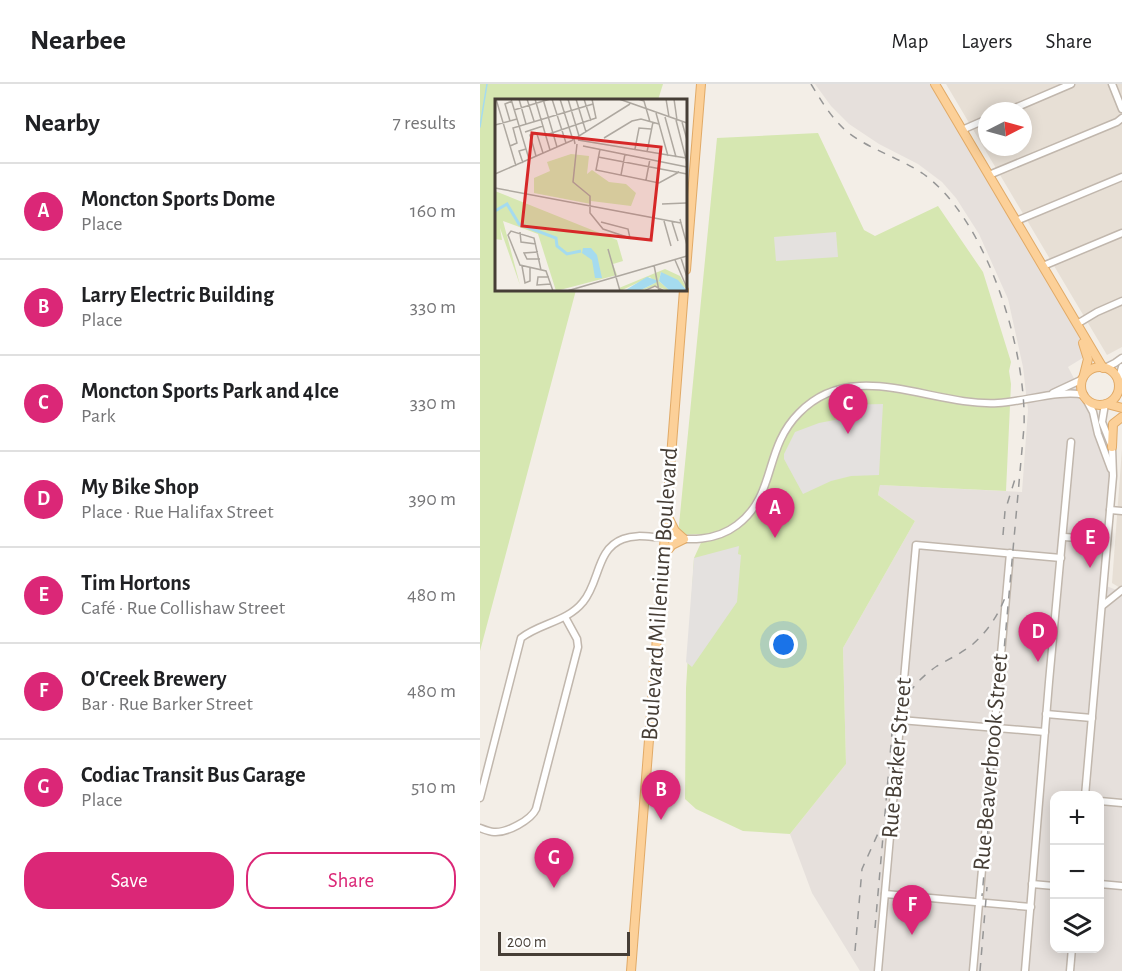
<!DOCTYPE html>
<meta charset="utf-8">
<style>
body{margin:0;font-family:"Alegreya Sans",sans-serif;background:#f6f6f6;color:#202124}
.controls{position:absolute;right:18px;bottom:18px;display:grid;overflow:hidden;border-radius:12px;box-shadow:0 3px 15px #0003}
.controls button{width:54px;height:54px;display:grid;place-items:center;padding:0;border:0;border-bottom:2px solid #e0e0e0;background:#fff;color:#202124;font:30px sans-serif}
.compass{position:absolute;left:498px;top:18px;width:54px;height:54px;border-radius:50%;background:#fff;box-shadow:0 3px 15px #0003;rotate:84deg}
.scale{position:absolute;left:18px;bottom:15px;width:132px;box-sizing:border-box;padding-left:6px;border:3px solid #463e36;border-top:0;font-size:16px;line-height:21px;white-space:nowrap;color:#463e36;-webkit-text-stroke:4px #fff;paint-order:stroke}
.you{position:absolute;left:304px;top:561px;width:21px;height:21px;margin:-15px;border:4px solid #fff;border-radius:50%;background:#1a73e8;box-shadow:0 0 0 9px #1a73e833}
.badge{display:grid;place-items:center;width:39px;height:39px;border-radius:50%;background:#db2777;color:#fff;font-size:20px;font-weight:700}
.pin{position:absolute;translate:-50% -50px;filter:drop-shadow(0 2px 3px #0008)}
.pin::after{content:'';position:absolute;top:32px;width:21px;height:18px;background:inherit;clip-path:polygon(0 0,100% 0,50% 100%)}
.list{margin:0;padding:0;list-style:none}
h2{display:flex;justify-content:space-between;align-items:center;height:78px;margin:0;padding:0 24px;font-size:26px}
h2 small{font-size:20px;font-weight:400;color:#757577}
.list li{display:grid;grid-template-columns:39px 1fr auto;gap:18px;align-items:center;box-sizing:border-box;height:96px;padding:0 24px;border-top:2px solid #e0e0e0}
.list b{display:block;font-size:22px;white-space:nowrap}
.list p{margin:0;font-size:20px;white-space:nowrap;color:#757577}
.list em{font-size:20px;font-style:normal;color:#757577}
.actions{display:flex;gap:12px;padding:18px 24px}
.actions a{flex:1;padding:14px 0;border:2px solid #db2777;border-radius:24px;text-align:center;font-size:21px;color:#db2777}
.actions .main{background:#db2777;color:#fff}
.icon{flex:none;width:33px;height:33px;fill:none;stroke:currentColor;stroke-width:2;stroke-linecap:round;stroke-linejoin:round}
.map{position:relative;flex:none;width:642px;height:887px;overflow:hidden}
header{display:flex;align-items:center;gap:36px;box-sizing:border-box;height:84px;padding:0 30px;background:#fff;border-bottom:2px solid #e0e0e0}
header strong{font-size:28px}
nav{display:flex;gap:33px;margin-inline-start:auto;font-size:21px}
main{display:flex}
aside{flex:1;background:#fff}
.map>svg:first-child{display:block}
.residential{fill:#e7dfd5;fill-rule:evenodd}
.industrial{fill:#e6e0dc;fill-rule:evenodd}
.green{fill:#d6e7b1}
.parking{fill:#e4e1df}
.lines{fill:none;stroke-linecap:round;stroke-linejoin:round}
.stream{stroke:#a5dbef;stroke-width:1.5}
.minor-casing{stroke:#c1b7ad;stroke-width:9}
.major-casing{stroke:#e1aa67;stroke-width:10}
.minor{stroke:#fff;stroke-width:6}
.major{stroke:#fcd098;stroke-width:8}
.rail{stroke:#969696;stroke-width:1.5;stroke-dasharray:8 8;stroke-linecap:butt}
.labels{text-anchor:middle;dominant-baseline:central;stroke-width:5;stroke-linejoin:round;paint-order:stroke}
.street-label{font-size:24px;fill:#463e36;stroke:#fff}
.inset-river{fill:none;stroke:#a5dbef;stroke-width:3}
.inset-road{fill:none;stroke:#aea8a0;stroke-width:1.5}
.view{fill:#d62828;fill-opacity:0.15;stroke:#d62828;stroke-width:3}
.inset-edge{fill:none;stroke:#463e36;stroke-width:3}
</style>
<header>
<strong>Nearbee</strong>
<nav><a>Map</a><a>Layers</a><a>Share</a></nav>
</header>
<main>
<aside>
<h2>Nearby<small>7 results</small></h2>
<ul class="list">
<li><span class="badge">A</span><div><b>Moncton Sports Dome</b><p>Place</p></div><em>160 m</em></li>
<li><span class="badge">B</span><div><b>Larry Electric Building</b><p>Place</p></div><em>330 m</em></li>
<li><span class="badge">C</span><div><b>Moncton Sports Park and 4Ice</b><p>Park</p></div><em>330 m</em></li>
<li><span class="badge">D</span><div><b>My Bike Shop</b><p>Place · Rue Halifax Street</p></div><em>390 m</em></li>
<li><span class="badge">E</span><div><b>Tim Hortons</b><p>Café · Rue Collishaw Street</p></div><em>480 m</em></li>
<li><span class="badge">F</span><div><b>O'Creek Brewery</b><p>Bar · Rue Barker Street</p></div><em>480 m</em></li>
<li><span class="badge">G</span><div><b>Codiac Transit Bus Garage</b><p>Place</p></div><em>510 m</em></li>
</ul>
<div class="actions"><a class="main">Save</a><a>Share</a></div>
</aside>
<div class="map">
<svg width="642" height="887" viewBox="0 0 642 887">
<rect width="100%" height="100%" fill="#f3eee7"/>
<!-- residential -->
<g class="residential">
<path d="M466,0H642V263L627,271ZM507,27H543V63H507Z"/>
<path d="M642,365V505L632,499Z"/>
</g>
<!-- industrial -->
<path class="industrial" d="M335,0H456L614,267L588,283L611,327L625,363L630,390L621,500L642,508V887H380L332,809L310,750L366,680L363,564L435,437L398,411L400,401L542,408L548,326L543,283L528,215L499,150L476,114L462,98L438,80L399,60L369,40L351,22ZM574,712H620V864H574Z"/>
<!-- green -->
<g class="green">
<path d="M0,0H183L178,16H16V206H96L0,567Z"/>
<path d="M338,49L384,146L395,152L458,122L503,188L531,278L529,287L531,300L526,407L400,401L398,411L435,437L363,564L366,680L310,750L263,747L216,725L205,715L206,604L214,474L225,450L198,451L237,54Z"/>
</g>
<!-- parking -->
<g class="parking">
<path d="M356,148L358,173L296,177L294,153Z"/>
<path d="M403,320L399,391L371,392L351,397L323,410L304,375V370L315,348L339,339L365,334L364,321Z"/>
<path d="M259,462L258,470L261,471L257,518L212,583L206,578L214,474Z"/>
</g>
<g class="lines">
<!-- stream -->
<path class="stream" d="M0,43L7,0"/>
<!-- minor casing -->
<g class="minor-casing">
<g id="minor">
<path d="M632,0L642,25"/>
<path d="M528,27L591,0"/>
<path d="M482,46L507,35"/>
<path d="M509,91L637,38L642,34"/>
<path d="M536,137L642,93"/>
<path d="M563,182L642,149"/>
<path d="M597,240L617,228L642,217"/>
<path d="M625,284L635,279L642,274"/>
<path d="M638,297L642,283"/>
<path d="M573,309L603,295"/>
<path d="M606,315L613,328L618,350L631,385"/>
<path d="M630,426L642,427"/>
<path d="M584,453L627,456"/>
<path d="M622,522L642,506"/>
<path d="M566,630L612,634"/>
<path d="M420,636L565,648"/>
<path d="M605,712L633,392L632,363L622,338L625,320"/>
<path d="M0,714L41,554C60,539 87,538 103,518C120,498 116,465 143,455C153,451 163,452 174,453C203,455 232,460 257,441C297,411 283,365 319,329C374,272 452,323 518,319C542,318 583,305 604,311"/>
<path d="M620,717L642,719"/>
<path d="M0,744C5,746 10,748 14,748C27,749 51,736 56,725L98,563L97,555L85,533"/>
<path d="M552,800L574,802"/>
<path d="M620,800L642,802"/>
<path d="M405,810L551,823"/>
<path d="M398,887L436,461L581,474"/>
<path d="M493,887L530,469"/>
<path d="M545,887L569,598L591,358"/>
<path d="M590,887L592,864"/>
</g>
</g>
<!-- major casing -->
<g class="major-casing">
<g id="major">
<path d="M455,0L623,284"/>
<path d="M206,186L221,0"/>
<path d="M603,259L608,275L604,291"/>
<circle cx="620" cy="302" r="19"/>
<path d="M627,320L642,324"/>
<path d="M632,363L633,340L642,333"/>
<path d="M183,472L192,461L204,455L195,447L186,429"/>
<path d="M151,887L204,206"/>
</g>
</g>
<!-- minor -->
<use href="#minor" class="minor"/>
<!-- major -->
<use href="#major" class="major"/>
<!-- rail -->
<g class="rail">
<path d="M331,0C342,18 353,37 370,50C392,66 419,74 442,89C507,134 547,267 544,343L502,812"/>
<path d="M523,451L525,427L535,395"/>
<path d="M395,844L412,649C418,621 433,598 457,582C469,575 482,569 493,560C508,547 519,530 526,511"/>
<path d="M375,867L382,785L400,745"/>
<path d="M500,887L507,803"/>
</g>
</g>
<g class="labels">
<!-- street labels -->
<g class="street-label">
<text transform="translate(180 510) rotate(-86)">Boulevard Millenium Boulevard</text>
<text transform="translate(417 674) rotate(-85)">Rue Barker Street</text>
<text transform="translate(511 678) rotate(-85)">Rue Beaverbrook Street</text>
</g>
</g>
<!-- overview -->
<g transform="translate(15 15)">
<rect width="192" height="192" fill="#f3eee7"/>
<path d="M76,55L94,57L92,75L97,71L114,83L131,85L141,94L136,107L96,102V105L39,94V79L55,72L52,63ZM0,92L122,141L128,162L118,165L122,176L61,192L43,135L8,122L25,186L5,129L7,141L0,140ZM170,170L185,177L192,190L166,173L164,182L175,192L160,187L144,192L160,184L155,178L125,192L124,189Z" fill="#d6e7b1"/>
<path d="M96,149L102,156L107,179H100L97,161L87,154L88,149ZM166,173L183,181L192,192H175L164,182L144,192H129L152,178L164,182Z" fill="#a5dbef"/>
<path class="inset-river" d="M0,112L12,105L24,125L61,139L62,147L72,155L86,152"/>
<path class="inset-road" d="M1,0L21,67M16,0L34,60M24,0L31,25M32,0L39,22M40,0L55,51M48,0L62,48M57,0L71,44M65,0L78,41M73,0L84,37M81,0L91,33M89,0L96,22M124,0L192,24M143,0L149,2L155,23M171,0L174,18M179,0L182,21M19,11L55,0M161,14L173,57M170,18L181,58M181,21L192,64M15,22L10,5L17,2M187,23L192,41M0,26L22,20M30,33L48,27M51,36L101,19L97,0M109,39L137,22L146,20L164,25M83,41L191,59M80,45L79,40L135,5M82,45L78,83L95,97V114L108,130L135,139L133,130L106,123M15,47L22,44L18,29L98,5M88,47L192,68M105,50L101,71L164,84L184,73M140,50L144,29L156,30M152,53L158,23M41,57L35,36L42,35L48,54M103,58L192,75M28,64L24,52L31,50M0,75L78,41M126,76L130,55M151,81L155,60M0,89L186,124L185,120M167,105L191,104M169,122L176,147M177,123L183,142M186,124L192,146M25,133L26,143L41,145M113,150L125,192M43,153L29,154L32,160H45M186,159L192,178M180,161L192,189M159,166L164,192M27,167L30,184L35,182V169M46,171L39,139L16,132L13,136L25,166L51,172L58,192M54,178H43L42,186L56,185M72,192L192,157M149,192L160,187L169,192"/>
<path class="view" d="M37,34L166,48L156,141L27,127Z"/>
<rect width="192" height="192" class="inset-edge"/>
</g>
</svg>
<div class="controls">
<button>+</button>
<button>−</button>
<button><svg class="icon" aria-label="layers" viewBox="0 0 24 24"><path d="M12 4l9 5-9 5-9-5zM3 14l9 5 9-5"/></svg></button>
</div>
<svg class="compass" viewBox="-18 -18 36 36"><path d="M0-13l5 13h-10z" fill="#e53935"/><path d="M0 13l5-13h-10z" fill="#757577"/></svg>
<div class="scale">200 m</div>
<div class="you"></div>
<div class="pin badge" style="left:295px;top:454px">A</div>
<div class="pin badge" style="left:181px;top:736px">B</div>
<div class="pin badge" style="left:368px;top:350px">C</div>
<div class="pin badge" style="left:558px;top:578px">D</div>
<div class="pin badge" style="left:610px;top:484px">E</div>
<div class="pin badge" style="left:432px;top:851px">F</div>
<div class="pin badge" style="left:74px;top:804px">G</div>
</div>
</main>
